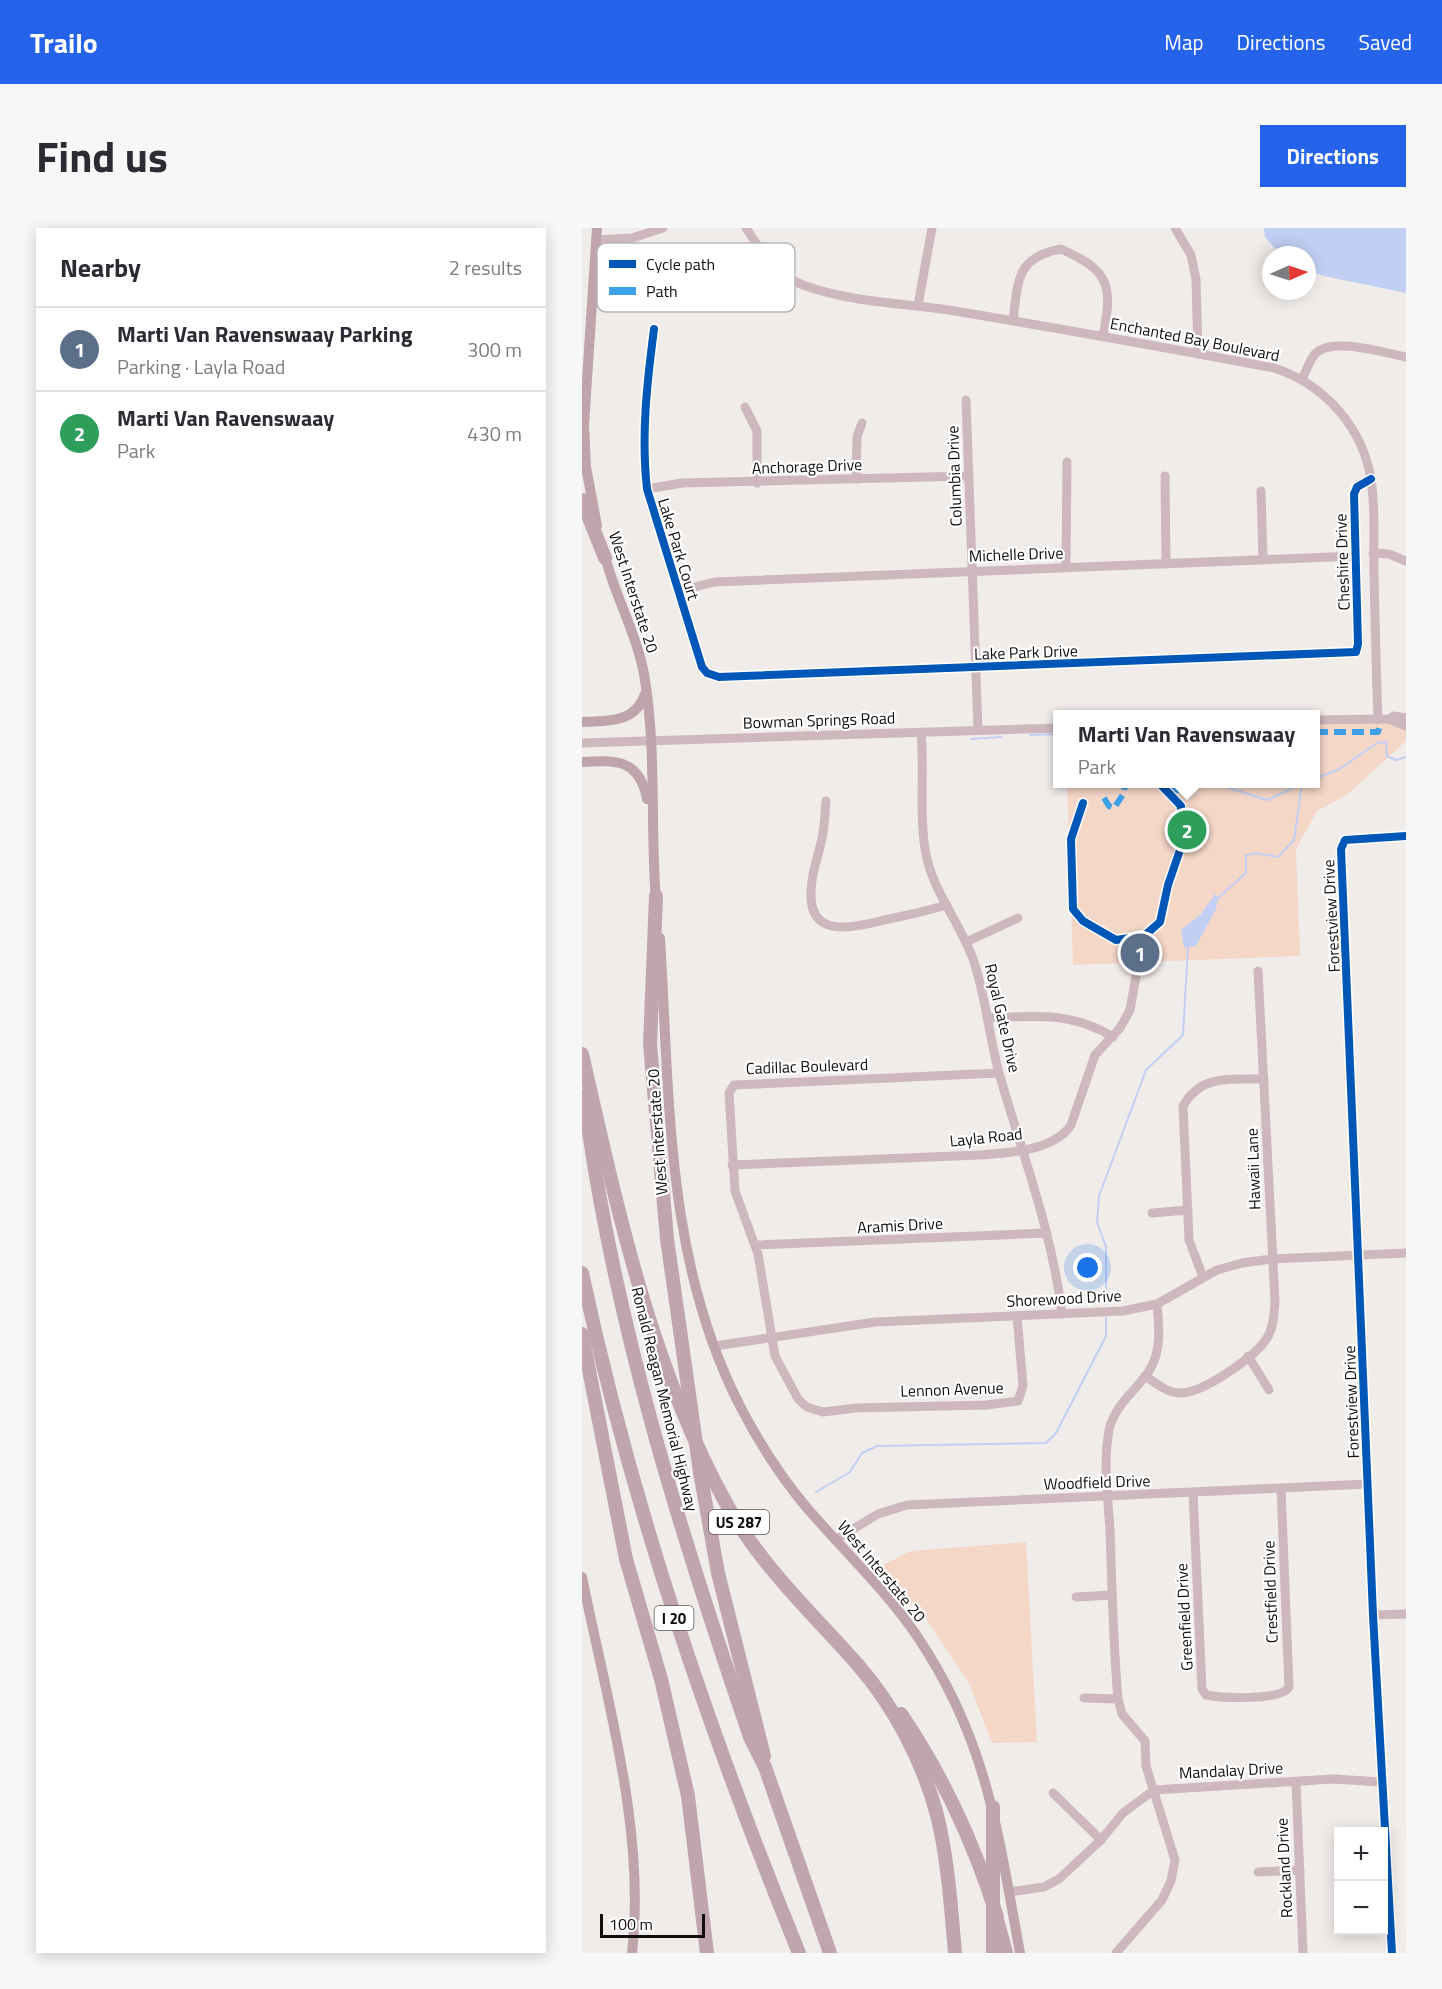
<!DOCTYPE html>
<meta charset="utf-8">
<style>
body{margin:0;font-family:"Titillium Web",sans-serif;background:#f7f7f7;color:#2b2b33}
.controls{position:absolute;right:18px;bottom:18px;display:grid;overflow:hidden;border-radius:0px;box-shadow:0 3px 15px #0003}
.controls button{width:54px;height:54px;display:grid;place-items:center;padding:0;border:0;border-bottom:2px solid #e1e1e2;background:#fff;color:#2b2b33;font:30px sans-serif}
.compass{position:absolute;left:680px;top:18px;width:54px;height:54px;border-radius:50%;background:#fff;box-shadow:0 3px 15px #0003;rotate:87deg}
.scale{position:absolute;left:18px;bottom:15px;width:105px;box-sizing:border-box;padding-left:6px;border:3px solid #100d0b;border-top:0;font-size:16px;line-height:21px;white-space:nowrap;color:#100d0b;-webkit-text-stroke:4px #fff;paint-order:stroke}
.you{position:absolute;left:506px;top:1040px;width:21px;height:21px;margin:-15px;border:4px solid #fff;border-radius:50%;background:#1a73e8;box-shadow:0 0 0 9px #1a73e833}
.badge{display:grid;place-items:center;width:39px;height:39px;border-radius:50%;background:#2563eb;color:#fff;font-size:20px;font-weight:700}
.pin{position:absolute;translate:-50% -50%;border:3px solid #fff;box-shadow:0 2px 6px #0006}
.popup{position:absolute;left:471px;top:482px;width:267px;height:78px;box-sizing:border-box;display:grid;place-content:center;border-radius:0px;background:#fff;filter:drop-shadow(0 2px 4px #0005);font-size:20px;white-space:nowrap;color:#7c7c81}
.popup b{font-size:22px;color:#2b2b33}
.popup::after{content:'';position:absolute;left:50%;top:100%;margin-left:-12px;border:12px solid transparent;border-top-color:#fff}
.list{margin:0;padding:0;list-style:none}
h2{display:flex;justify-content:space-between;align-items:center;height:78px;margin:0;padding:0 24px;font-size:26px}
h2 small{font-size:20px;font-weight:400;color:#7c7c81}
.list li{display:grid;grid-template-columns:39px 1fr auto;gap:18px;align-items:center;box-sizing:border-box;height:84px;padding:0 24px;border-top:2px solid #e1e1e2}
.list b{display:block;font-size:22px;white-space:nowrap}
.list p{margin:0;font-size:20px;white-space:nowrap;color:#7c7c81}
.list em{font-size:20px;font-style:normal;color:#7c7c81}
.map{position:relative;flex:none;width:824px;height:1725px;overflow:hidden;border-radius:0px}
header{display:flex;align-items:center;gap:36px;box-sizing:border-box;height:84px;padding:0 30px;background:#2563eb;color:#fff}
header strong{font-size:28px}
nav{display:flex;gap:33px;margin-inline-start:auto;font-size:21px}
.intro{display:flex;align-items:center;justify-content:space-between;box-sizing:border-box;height:144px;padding:0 36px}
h1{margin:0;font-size:42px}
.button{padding:15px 27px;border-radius:0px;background:#2563eb;color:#fff;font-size:21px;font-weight:700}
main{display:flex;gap:36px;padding:0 36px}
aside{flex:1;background:#fff;border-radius:0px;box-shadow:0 3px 15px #0003}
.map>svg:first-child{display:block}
.green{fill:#f5d7c8}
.water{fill:#c0cff3}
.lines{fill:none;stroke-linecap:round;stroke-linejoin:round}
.stream{stroke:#c0cff3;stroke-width:2}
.minor{stroke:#ceb8bd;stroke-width:9}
.major{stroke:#bfa4ab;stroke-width:10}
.highway{stroke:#c0a5ae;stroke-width:14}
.highway-bridge{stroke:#c0a5ae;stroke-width:14}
.quiet{stroke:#3da1e9;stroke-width:6;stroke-dasharray:12 6;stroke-linecap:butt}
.cycleway-casing{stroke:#fff;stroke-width:11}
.cycleway{stroke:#0057b8;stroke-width:8}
.labels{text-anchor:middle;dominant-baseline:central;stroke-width:4.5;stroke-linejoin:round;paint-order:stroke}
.shield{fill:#fff;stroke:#585654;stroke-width:1.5}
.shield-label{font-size:15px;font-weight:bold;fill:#100d0b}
.street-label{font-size:16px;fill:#100d0b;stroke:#fff}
.key{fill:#fff;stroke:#b7b6b6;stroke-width:1.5}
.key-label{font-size:16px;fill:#100d0b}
</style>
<header>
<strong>Trailo</strong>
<nav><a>Map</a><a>Directions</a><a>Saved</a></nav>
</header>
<div class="intro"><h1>Find us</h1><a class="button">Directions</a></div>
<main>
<aside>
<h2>Nearby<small>2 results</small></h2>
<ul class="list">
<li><span class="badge" style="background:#5c6f8a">1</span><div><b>Marti Van Ravenswaay Parking</b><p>Parking · Layla Road</p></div><em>300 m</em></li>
<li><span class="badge" style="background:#2e9e5b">2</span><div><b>Marti Van Ravenswaay</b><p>Park</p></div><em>430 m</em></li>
</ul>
</aside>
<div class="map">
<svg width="824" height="1725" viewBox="0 0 824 1725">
<rect width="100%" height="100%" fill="#f0ecea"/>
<!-- green -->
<g class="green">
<path d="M824,495V513L766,566L735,583L714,621L718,728L491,737L485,556H734V496Z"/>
<path d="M444,1314L455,1514L410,1515L387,1455L342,1388L295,1340L329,1323Z"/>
</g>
<!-- water -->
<g class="water">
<path d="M682,0H824V65L742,48L725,42V27H699L683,9Z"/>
<path d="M633,666L636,670L634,681L614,718L602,720L599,702L619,686Z"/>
</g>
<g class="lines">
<!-- stream -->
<g class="stream">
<path d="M448,507L476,506"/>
<path d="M389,511L419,509"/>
<path d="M734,550L756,542L795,515L804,514L805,528L814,532L824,529"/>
<path d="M647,560L685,572L720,556"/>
<path d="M636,670L664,645V627L674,625L696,629L712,612L720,556"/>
<path d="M524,1076V1019L515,994L517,968L564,842L601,807L606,719"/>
<path d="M234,1264L268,1244L280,1225L295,1218L464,1215L474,1205L524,1108V1090"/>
</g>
<!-- minor -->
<g class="minor">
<path d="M164,0C177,21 197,48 221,57C270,75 323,75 373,83C480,101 586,120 692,140C742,156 781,199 789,252C794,281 791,314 792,344C793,393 794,442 796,491"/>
<path d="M593,0L609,27L614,51L616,126"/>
<path d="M14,12L50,10L81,0"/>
<path d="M78,70L174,16"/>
<path d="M336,77L350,0"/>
<path d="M431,93C436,53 434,29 479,21C528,43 531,57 521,108"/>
<path d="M72,101C65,155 59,207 65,261L120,439L125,445L137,449L774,424L776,416L772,266L775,259L789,251"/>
<path d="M720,151C724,144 727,133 733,126C748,108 803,125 824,129"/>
<path d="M384,172L396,502"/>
<path d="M163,179L175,203V255"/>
<path d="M583,248L584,336"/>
<path d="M274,251L275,209L280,195"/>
<path d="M65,261L100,255L387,248"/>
<path d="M679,263L681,332"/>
<path d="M791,325L807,326L824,333"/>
<path d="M484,339L485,234"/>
<path d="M96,363L133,354L773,328"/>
<path d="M806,491L824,498"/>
<path d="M734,492L806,491L812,488L824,490"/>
<path d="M339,504C343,544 336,592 345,631C354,668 380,698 392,734C404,770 407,808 417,845C440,925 470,1003 480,1086"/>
<path d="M0,515L476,500"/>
<path d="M244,573C243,583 243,594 241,605C238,625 229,643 229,664C227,712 272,699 302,692C323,688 344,683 365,677"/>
<path d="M384,714L436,690"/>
<path d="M405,790C452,788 489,783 531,809"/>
<path d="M417,845L152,857L147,865L153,963L176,1026L193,1128L216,1171L225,1179L241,1184L274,1180L405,1177L436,1173L441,1158L435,1088"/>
<path d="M150,937L398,927C426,925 472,923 489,897L513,827L538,800L548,782L554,748"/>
<path d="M570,985L606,982"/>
<path d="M173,1017L465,1005"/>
<path d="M621,1049L607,1012L601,878C620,845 649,852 682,851"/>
<path d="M133,1118L293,1094L541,1083L575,1076L635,1042L660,1035L690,1031L824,1025"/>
<path d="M666,1128L687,1162"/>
<path d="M563,1148C574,1155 586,1166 600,1165C622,1164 673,1129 685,1110C692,1099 692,1085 693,1073L676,743"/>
<path d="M611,1265L620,1461L624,1467C639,1470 699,1473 707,1459L699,1260"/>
<path d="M253,1312L296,1286L325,1277L786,1256"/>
<path d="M494,1369L530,1367"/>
<path d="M791,1387L824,1386"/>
<path d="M502,1470L536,1471"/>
<path d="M714,1554L721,1725"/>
<path d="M471,1565L519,1612"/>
<path d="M676,1644L718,1642"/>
<path d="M427,1664L462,1659L477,1651L519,1612L541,1585L572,1562L751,1551L800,1554"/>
<path d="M534,1725L580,1672L589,1653L593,1632L564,1538L563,1513L540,1486L536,1471C531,1415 530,1358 528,1302C526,1270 521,1235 527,1202C533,1176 553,1164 567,1143C580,1123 577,1098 575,1076"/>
<path d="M810,1725L791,1387L759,621L763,612L824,608"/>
</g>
<!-- major -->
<g class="major">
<path d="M15,0L2,197L4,239L15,298"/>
<path d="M22,325C32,366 54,404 62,446C75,521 68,598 74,674"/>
<path d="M0,494C25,493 54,495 63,466"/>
<path d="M0,534C35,532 57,531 65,571"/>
<path d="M78,710C88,870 83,1032 158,1178C176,1213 199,1249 225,1280C262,1323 305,1363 337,1411C406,1515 416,1606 438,1725"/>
<path d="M0,1349C24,1469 64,1602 50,1725"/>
</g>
<!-- highway -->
<g class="highway">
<path d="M0,272L23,330"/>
<path d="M74,668L68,816L85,1011L97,1095"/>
<path d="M0,826C35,979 68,1137 144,1275C177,1336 231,1386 276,1437C312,1478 341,1534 355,1587C366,1631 369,1680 373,1725"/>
<path d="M2,868C30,1087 97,1301 168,1509L183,1539L248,1725"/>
<path d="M0,1045C50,1279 127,1504 217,1725"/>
<path d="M0,1106L44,1331L79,1451L106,1568L125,1725"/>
<path d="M118,1244L136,1345L182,1528"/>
<path d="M319,1486C357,1542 385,1600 407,1664"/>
<path d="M411,1579V1725"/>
<path d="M416,1695L424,1725"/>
</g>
<!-- highway-bridge -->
<g class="highway-bridge">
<path d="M97,1095L118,1244"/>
<path d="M407,1664L415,1689"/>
</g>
<!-- quiet -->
<g class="quiet">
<path d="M734,504H796L798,495"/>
<path d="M587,564L621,556"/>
<path d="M522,570L527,578L532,580L542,565L543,556"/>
<path d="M541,712L547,725"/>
</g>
<!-- cycleway casing -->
<g class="cycleway-casing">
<g id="cycleway">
<path d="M72,101C65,155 59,207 65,261L120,439L125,445L137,449L774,424L776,416L772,266L775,259L789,251"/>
<path d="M501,575L489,611L491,681L501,693L534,712L562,708L578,694L586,657L598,622L599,578L578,556"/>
<path d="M810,1725L791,1387L759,621L763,612L824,608"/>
</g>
</g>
<!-- cycleway -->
<use href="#cycleway" class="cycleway"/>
</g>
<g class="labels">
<!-- shield labels -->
<g class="shield">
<rect x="127" y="1282" width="60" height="24" rx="4.5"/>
<rect x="72.5" y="1378" width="39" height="24" rx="4.5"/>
</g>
<g class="shield-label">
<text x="157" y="1294">US 287</text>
<text x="92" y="1390">I 20</text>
</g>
<!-- street labels -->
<g class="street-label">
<text transform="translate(613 111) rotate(11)">Enchanted Bay Boulevard</text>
<text transform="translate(225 238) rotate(-2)">Anchorage Drive</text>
<text transform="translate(372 248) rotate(-92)">Columbia Drive</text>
<text transform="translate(97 321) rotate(73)">Lake Park Court</text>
<text transform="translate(434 326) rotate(-2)">Michelle Drive</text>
<text transform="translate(760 334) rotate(-92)">Cheshire Drive</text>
<text transform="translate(52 364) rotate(72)">West Interstate 20</text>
<text transform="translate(444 424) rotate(-2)">Lake Park Drive</text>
<text transform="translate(237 492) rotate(-2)">Bowman Springs Road</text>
<text transform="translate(749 688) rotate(-93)">Forestview Drive</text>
<text transform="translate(421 790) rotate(77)">Royal Gate Drive</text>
<text transform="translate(225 838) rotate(-2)">Cadillac Boulevard</text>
<text transform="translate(75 904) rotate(-94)">West Interstate 20</text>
<text transform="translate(404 909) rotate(-6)">Layla Road</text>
<text transform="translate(671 941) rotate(-92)">Hawaii Lane</text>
<text transform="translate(318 997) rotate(-3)">Aramis Drive</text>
<text transform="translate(482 1070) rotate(-3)">Shorewood Drive</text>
<text transform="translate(370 1161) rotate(-2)">Lennon Avenue</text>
<text transform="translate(83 1171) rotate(76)">Ronald Reagan Memorial Highway</text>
<text transform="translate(769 1174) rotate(-92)">Forestview Drive</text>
<text transform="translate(515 1254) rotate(-2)">Woodfield Drive</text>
<text transform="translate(300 1343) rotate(50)">West Interstate 20</text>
<text transform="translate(688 1364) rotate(-92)">Crestfield Drive</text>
<text transform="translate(602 1389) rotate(-93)">Greenfield Drive</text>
<text transform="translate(649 1542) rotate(-3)">Mandalay Drive</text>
<text transform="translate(702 1640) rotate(-93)">Rockland Drive</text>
</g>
</g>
<!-- legend -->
<rect x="15" y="15" width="198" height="69" rx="9" class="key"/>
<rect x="27" y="32" width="27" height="8" fill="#0057b8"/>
<rect x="27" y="59" width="27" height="8" fill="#3da1e9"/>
<g class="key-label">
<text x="64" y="42">Cycle path</text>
<text x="64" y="69">Path</text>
</g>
</svg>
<div class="controls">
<button>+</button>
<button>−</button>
</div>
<svg class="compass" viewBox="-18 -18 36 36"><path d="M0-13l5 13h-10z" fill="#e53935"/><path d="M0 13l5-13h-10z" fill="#7c7c81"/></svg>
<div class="scale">100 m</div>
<div class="you"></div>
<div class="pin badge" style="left:558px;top:725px;background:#5c6f8a">1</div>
<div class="pin badge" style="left:605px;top:602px;background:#2e9e5b">2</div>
<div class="popup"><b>Marti Van Ravenswaay</b>Park</div>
</div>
</main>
